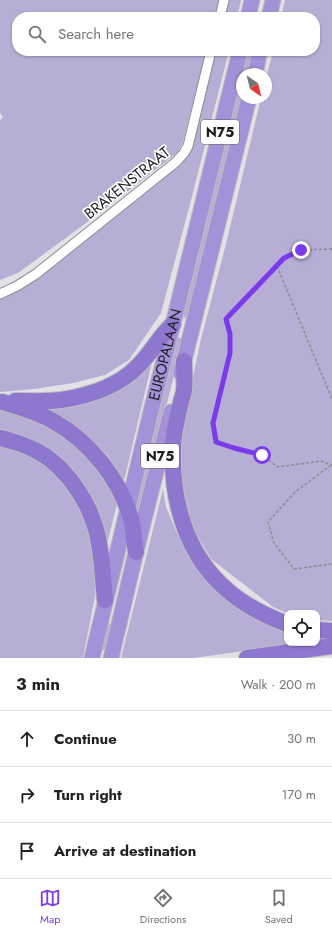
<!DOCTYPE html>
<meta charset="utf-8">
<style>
body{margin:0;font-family:Jost,sans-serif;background:#f6f6f6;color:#202124}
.controls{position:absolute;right:12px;bottom:12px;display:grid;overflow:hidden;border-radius:8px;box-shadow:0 1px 3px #0004}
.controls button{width:36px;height:36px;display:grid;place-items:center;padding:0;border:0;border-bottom:1px solid #e0e0e0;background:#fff;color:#202124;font:20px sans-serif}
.compass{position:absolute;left:236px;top:68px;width:36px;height:36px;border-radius:50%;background:#fff;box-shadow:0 1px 3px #0004;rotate:145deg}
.stop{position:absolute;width:12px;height:12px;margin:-9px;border:3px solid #7c3aed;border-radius:50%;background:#fff}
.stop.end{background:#7c3aed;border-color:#fff;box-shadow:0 1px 4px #0008}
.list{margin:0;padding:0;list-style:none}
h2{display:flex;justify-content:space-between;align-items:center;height:52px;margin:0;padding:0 16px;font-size:17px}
h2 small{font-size:13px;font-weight:400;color:#757577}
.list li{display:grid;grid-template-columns:26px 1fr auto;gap:12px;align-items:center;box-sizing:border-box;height:56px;padding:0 16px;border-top:1px solid #e0e0e0}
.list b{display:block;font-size:15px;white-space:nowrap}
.list em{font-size:13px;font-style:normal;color:#757577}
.icon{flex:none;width:22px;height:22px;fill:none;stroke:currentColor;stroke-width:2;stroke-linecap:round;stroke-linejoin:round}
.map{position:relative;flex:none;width:332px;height:658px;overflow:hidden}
.search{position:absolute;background:#fff;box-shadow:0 1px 3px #0004;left:12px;right:12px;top:12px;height:44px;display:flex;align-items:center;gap:10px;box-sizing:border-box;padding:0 14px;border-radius:16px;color:#757577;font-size:15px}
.sheet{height:220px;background:#fff}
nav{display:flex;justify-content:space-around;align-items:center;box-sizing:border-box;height:56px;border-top:1px solid #e0e0e0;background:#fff;font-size:11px;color:#757577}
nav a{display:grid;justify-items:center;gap:2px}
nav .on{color:#7c3aed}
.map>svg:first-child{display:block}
.green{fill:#b6aed4}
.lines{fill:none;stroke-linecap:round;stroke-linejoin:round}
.minor-casing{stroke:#8d8c90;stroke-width:11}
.trunk-casing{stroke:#c0bfc0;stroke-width:17}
.motorway-casing{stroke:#c0bfc0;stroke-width:18}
.path{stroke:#8d8c8f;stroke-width:1.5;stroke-dasharray:3 2;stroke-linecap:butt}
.minor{stroke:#fff;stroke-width:9}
.trunk{stroke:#a492d8;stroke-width:15}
.motorway{stroke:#8e77cf;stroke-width:16}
.route{stroke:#7c3aed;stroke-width:5}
.labels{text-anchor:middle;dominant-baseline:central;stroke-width:3.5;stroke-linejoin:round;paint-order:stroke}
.shield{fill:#fff;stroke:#616062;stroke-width:1}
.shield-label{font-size:14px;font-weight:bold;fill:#1d1c1e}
.street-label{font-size:15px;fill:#1d1c1e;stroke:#fff}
</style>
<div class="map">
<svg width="332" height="658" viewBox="0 0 332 658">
<rect width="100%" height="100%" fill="#e2e1e5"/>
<!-- green -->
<g class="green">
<path d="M0,0H219L215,17H17V51H206L183,142L178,152L109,206L18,273L0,280V120L3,117L0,113Z"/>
<path d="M228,0H241L237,17H224Z"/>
<path d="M285,0H332V621L317,620V613H287L273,607L211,559L188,520L179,468L182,432L200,343L227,240L261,98H266V79L273,51H315V17H281Z"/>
<path d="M215,51H229L191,200L161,313L129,360L105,375L73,383L34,389L0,392V297L184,160Z"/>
<path d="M246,51H255L250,74H242V98L188,318L181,317Z"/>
<path d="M177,337L183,339L139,516L134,507Z"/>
<path d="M152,362L125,477L123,481L121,480L108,456L90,440L49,410L54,406L131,382L137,378Z"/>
<path d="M0,407L37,419L81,448L115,494L117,504L106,548L92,502L0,431Z"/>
<path d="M0,445L33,457L47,466L62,481L78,501L89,529L96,566L95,596L83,658H0Z"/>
<path d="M163,489L166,507L176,531L194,564L287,631V643H301L194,658H121Z"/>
<path d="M128,530L130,536L109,621L112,635L107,650L98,651Z"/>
</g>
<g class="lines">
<!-- minor casing -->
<g class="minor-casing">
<g id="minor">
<path d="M220,17L224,0"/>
<path d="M0,294L17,286L36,274L176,162L184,153L188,146L211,51"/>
</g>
</g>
<!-- trunk casing -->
<g class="trunk-casing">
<g id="trunk">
<path d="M248,17L252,0"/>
<path d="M269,17L273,0"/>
<path d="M255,74L260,51"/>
<path d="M181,373L249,98"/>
<path id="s1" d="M92,658L150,415L173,324L240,51"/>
<path d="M111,658L136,552L171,412"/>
</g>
</g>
<!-- motorway casing -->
<g class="motorway-casing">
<g id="motorway">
<path d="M184,361C184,371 185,382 184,391C183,396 181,401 180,406C177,420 173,433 173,448C171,500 186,555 227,590C244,605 266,616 287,624"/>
<path d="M15,401C30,401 46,402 61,400C88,396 118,387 138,366C146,358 152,349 159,340C163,334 168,329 173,324"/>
<path d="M2,402C19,407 37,412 53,421C89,441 120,479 131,519C134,529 134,541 136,552"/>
<path d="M0,438C6,439 12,441 18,443C24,445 31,448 37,451C60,463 78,487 89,510C92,518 95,525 97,533C102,555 103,578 105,600"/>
<path d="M317,630L332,631"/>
<path d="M247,658L332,646"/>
</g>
</g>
<!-- path -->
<g class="path">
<path d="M332,249L301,250L284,259L226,319L230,334V353L213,423L216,441L234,448L262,455L278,467L321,461L332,465"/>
<path d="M277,266L332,399"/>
<path d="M331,465L295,492L268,522L274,543L294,569L332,564"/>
</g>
<!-- minor -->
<use href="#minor" class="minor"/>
<!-- trunk -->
<use href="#trunk" class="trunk"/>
<!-- motorway -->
<use href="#motorway" class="motorway"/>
</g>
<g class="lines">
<!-- route -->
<path class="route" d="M262,455L234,448L216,442L213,423L230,353V334L226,319L284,258L301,250"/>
</g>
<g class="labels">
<!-- shield labels -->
<g class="shield">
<rect x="201" y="120" width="38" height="24" rx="3"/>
<rect x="141" y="444" width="38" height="24" rx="3"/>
</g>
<g class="shield-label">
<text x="220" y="132">N75</text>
<text x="160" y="456">N75</text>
</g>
<!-- street labels -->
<g class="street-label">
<text transform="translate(127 183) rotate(-39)">BRAKENSTRAAT</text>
<text stroke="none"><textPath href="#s1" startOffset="312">EUROPALAAN</textPath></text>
</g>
</g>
</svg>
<div class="controls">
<button><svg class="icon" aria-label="locate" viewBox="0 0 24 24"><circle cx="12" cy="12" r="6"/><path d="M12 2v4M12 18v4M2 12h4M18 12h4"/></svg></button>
</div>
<svg class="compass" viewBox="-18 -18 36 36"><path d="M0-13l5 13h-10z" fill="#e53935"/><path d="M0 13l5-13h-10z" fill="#757577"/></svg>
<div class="stop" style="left:262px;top:455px"></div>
<div class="stop end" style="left:301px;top:250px"></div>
<div class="search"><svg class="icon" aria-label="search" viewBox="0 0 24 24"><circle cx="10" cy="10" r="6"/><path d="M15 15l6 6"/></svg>Search here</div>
</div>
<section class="sheet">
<h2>3 min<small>Walk · 200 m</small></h2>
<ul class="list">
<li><svg class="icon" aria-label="ahead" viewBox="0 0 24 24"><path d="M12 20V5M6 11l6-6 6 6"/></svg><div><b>Continue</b></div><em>30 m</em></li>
<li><svg class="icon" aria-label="right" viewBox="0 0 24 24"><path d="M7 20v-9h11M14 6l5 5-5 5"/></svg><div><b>Turn right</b></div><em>170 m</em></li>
<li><svg class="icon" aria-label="arrive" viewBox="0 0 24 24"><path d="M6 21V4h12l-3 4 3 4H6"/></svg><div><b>Arrive at destination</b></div></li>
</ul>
</section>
<nav>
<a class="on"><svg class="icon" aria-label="map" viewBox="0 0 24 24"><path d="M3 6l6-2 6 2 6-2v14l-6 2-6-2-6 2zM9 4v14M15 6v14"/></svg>Map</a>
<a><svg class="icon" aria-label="directions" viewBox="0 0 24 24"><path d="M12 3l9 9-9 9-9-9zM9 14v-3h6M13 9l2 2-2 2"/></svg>Directions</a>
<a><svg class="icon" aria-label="saved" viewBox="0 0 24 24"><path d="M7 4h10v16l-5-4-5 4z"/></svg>Saved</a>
</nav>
